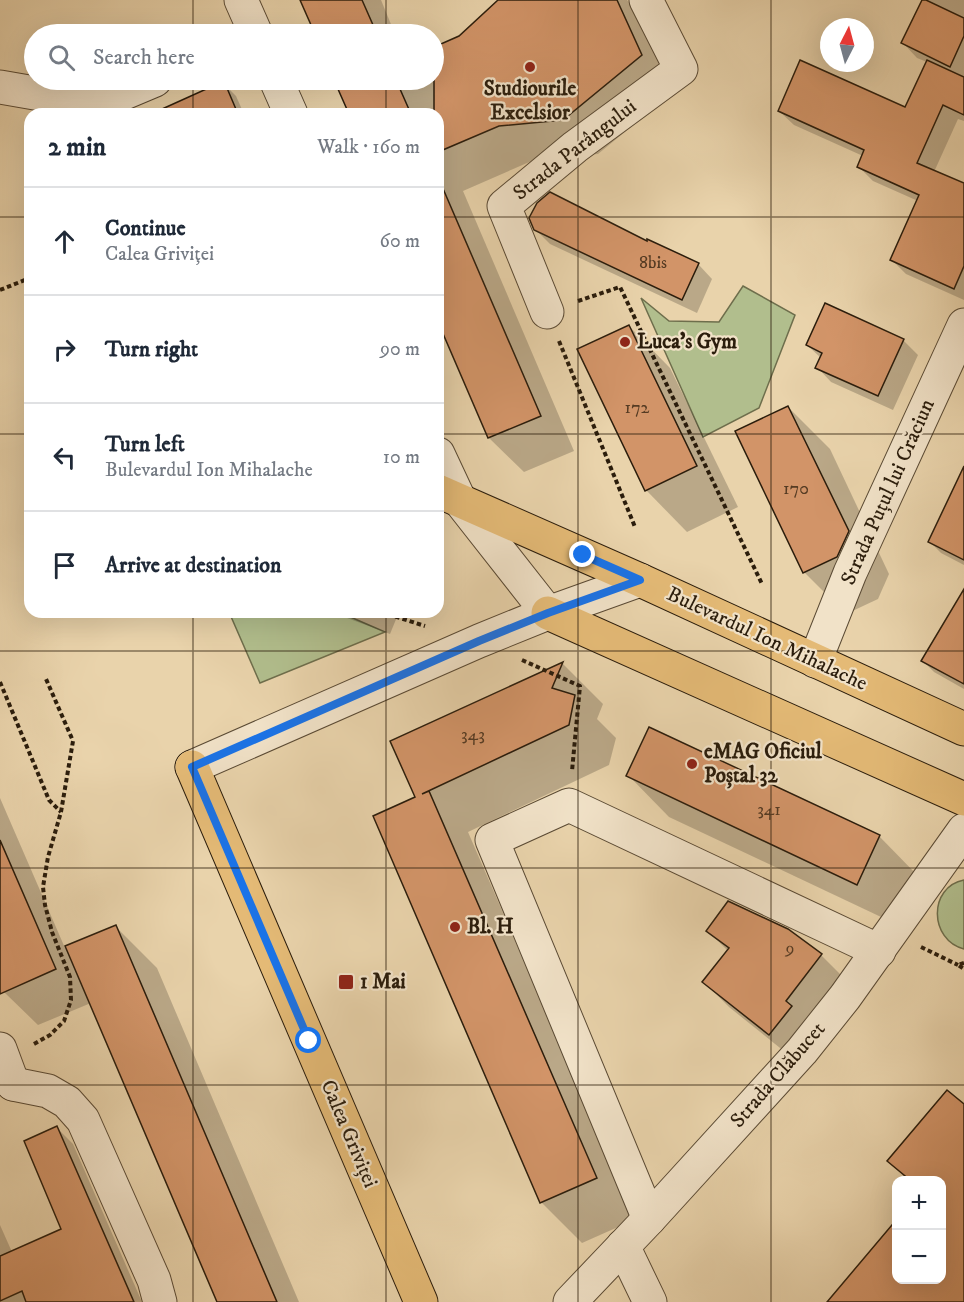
<!DOCTYPE html>
<meta charset="utf-8">
<style>
body{margin:0;font-family:"IM FELL DW Pica",serif;background:#f6f6f7;color:#1f2937}
.controls{position:absolute;right:18px;bottom:18px;display:grid;overflow:hidden;border-radius:12px;box-shadow:0 6px 24px #0002}
.controls button{width:54px;height:54px;display:grid;place-items:center;padding:0;border:0;border-bottom:2px solid #e0e1e3;background:#fff;color:#1f2937;font:30px sans-serif}
.compass{position:absolute;left:820px;top:18px;width:54px;height:54px;border-radius:50%;background:#fff;box-shadow:0 6px 24px #0002;rotate:6deg}
.stop{position:absolute;width:18px;height:18px;margin:-14px;border:4px solid #1a73e8;border-radius:50%;background:#fff}
.stop.end{background:#1a73e8;border-color:#fff;box-shadow:0 2px 6px #0008}
.list{margin:0;padding:0;list-style:none}
h2{display:flex;justify-content:space-between;align-items:center;height:78px;margin:0;padding:0 24px;font-size:26px}
h2 small{font-size:20px;font-weight:400;color:#747a83}
.list li{display:grid;grid-template-columns:39px 1fr auto;gap:18px;align-items:center;box-sizing:border-box;height:108px;padding:0 24px;border-top:2px solid #e0e1e3}
.list b{display:block;font-size:22px;white-space:nowrap}
.list p{margin:0;font-size:20px;white-space:nowrap;color:#747a83}
.list em{font-size:20px;font-style:normal;color:#747a83}
.icon{flex:none;width:33px;height:33px;fill:none;stroke:currentColor;stroke-width:2;stroke-linecap:round;stroke-linejoin:round}
.map{position:relative;flex:none;width:964px;height:1302px;overflow:hidden}
.search{position:absolute;background:#fff;box-shadow:0 6px 24px #0002;left:24px;top:24px;width:420px;height:66px;display:flex;align-items:center;gap:15px;box-sizing:border-box;padding:0 21px;border-radius:33px;color:#747a83;font-size:22px}
.panel{position:absolute;background:#fff;box-shadow:0 6px 24px #0002;left:24px;top:108px;width:420px;height:510px;border-radius:18px}
.map>svg:first-child{display:block}
.green{fill:#b1be8d;stroke:#6e6e4c;stroke-width:1.5}
.shadow{fill:#0003}
.building{fill:#d29468;stroke:#2b1d0c;stroke-width:1.5}
.lines{fill:none;stroke-linecap:round;stroke-linejoin:round}
.minor-casing{stroke:#5a4a34;stroke-width:35}
.major-casing{stroke:#2b1d0c;stroke-width:35}
.path{stroke:#2b1d0c;stroke-width:4;stroke-dasharray:4.5 3;stroke-linecap:butt}
.minor{stroke:#f1e2c8;stroke-width:33}
.major{stroke:#e4ba76;stroke-width:33}
.route{stroke:#1a73e8;stroke-width:8}
.grid{fill:none;stroke:#2b1d0c;stroke-width:1.5;stroke-opacity:0.55}
.poi-dot{fill:#8f2418;stroke:#f1e2c8;stroke-width:2}
.labels{text-anchor:middle;dominant-baseline:central;stroke-width:4.5;stroke-linejoin:round;paint-order:stroke}
.number-label{font-size:18px;fill:#553b23}
.poi-label{font-size:21px;font-weight:bold;fill:#2b1d0c;stroke:#f1e2c8;text-anchor:start}
.street-label{font-size:21px;fill:#2b1d0c;stroke:#f1e2c8}
</style>
<div class="map">
<svg width="964" height="1302" viewBox="0 0 964 1302">
<rect width="100%" height="100%" fill="#e9d3ab"/>
<filter id="stains"><feTurbulence type="fractalNoise" baseFrequency=".00333" numOctaves="4"/><feColorMatrix values="0 0 0 0 .2 0 0 0 0 .09 0 0 0 0 .02 0 0 0 .5 -.17"/></filter>
<radialGradient id="worn" r=".72"><stop offset=".6" stop-color="#630" stop-opacity="0"/><stop offset="1" stop-color="#630" stop-opacity=".3"/></radialGradient>
<!-- green -->
<g class="green">
<path d="M743,286L795,315L759,408L703,437L641,298L669,321L719,322Z"/>
<path d="M229,612H339L385,632L260,683Z"/>
<path d="M964,880V949C929,940 928,887 964,880Z"/>
</g>
<!-- shadow -->
<g class="shadow">
<path d="M301,0H381L395,34H316Z"/>
<path d="M500,0H627L642,15L676,90L598,154L534,160L463,191L574,451L524,472L489,438L438,318V114H350L336,80H434V48L460,37Z"/>
<path d="M923,0H964V121L958,119L934,172L964,185V300L906,274L891,259L918,201L873,181L858,166L863,156L794,125L779,111L905,109L927,62L917,58L903,43Z"/>
<path d="M223,83L236,96L244,114H154Z"/>
<path d="M535,229L647,243L698,264L712,279L697,313L550,244Z"/>
<path d="M629,326L670,368L738,507L687,532L646,490Z"/>
<path d="M903,340L918,355L893,410L831,382L817,367L821,358L807,345Z"/>
<path d="M788,407L830,449L889,574L878,599L846,614L804,572Z"/>
<path d="M964,501V565L941,553L930,542Z"/>
<path d="M964,592V689L934,672L923,661Z"/>
<path d="M331,612H399L390,634Z"/>
<path d="M563,664L603,704L597,719L616,738L609,765L468,832L636,1219L582,1243L541,1202L417,798L392,742Z"/>
<path d="M628,775L879,836L920,878L898,925L669,817Z"/>
<path d="M0,798L65,948L116,927L157,968L299,1302H218L91,1003L38,1025L4,992L0,983Z"/>
<path d="M708,931L821,955L847,981L795,1060L729,1007L704,982L728,951Z"/>
<path d="M964,1107V1302H829L896,1280H942V1180H908L889,1161Z"/>
<path d="M57,1128L73,1144L142,1302H0V1225L12,1252L63,1230Z"/>
</g>
<!-- building -->
<g class="building">
<path d="M300,0H362L377,34H315Z"/>
<path d="M498,0H617L642,55L563,120L499,126L438,152V114H434V47L459,36Z"/>
<path d="M922,0H926L964,18V36L950,67L901,43Z"/>
<path d="M800,60L905,107L927,60L964,77V115L943,105L917,163L964,183V266L954,289L890,260L919,195L857,167L864,150L778,111Z"/>
<path d="M334,80H396L411,114H349Z"/>
<path d="M224,81L238,114H151Z"/>
<path d="M438,177L541,416L488,438L438,322Z"/>
<path d="M550,192L647,241V239L699,263L682,300L534,230L529,218L537,203Z"/>
<path d="M825,303L904,339L878,396L815,368L822,353L806,345Z"/>
<path d="M629,325L697,466L645,491L577,349Z"/>
<path d="M788,406L849,531L837,557L803,573L735,431Z"/>
<path d="M964,466V560L928,542Z"/>
<path d="M964,589V684L921,661Z"/>
<path d="M563,662L552,688L575,695L569,725L422,794L429,791L597,1178L540,1203L373,816L415,797L390,741Z"/>
<path d="M649,727L880,835L857,885L626,776Z"/>
<path d="M0,840L56,969L0,994Z"/>
<path d="M728,901L788,929L822,954L786,1001L792,1006L769,1035L702,982L729,948L706,931Z"/>
<path d="M116,925L277,1302H217L65,946Z"/>
<path d="M947,1090L964,1104V1302H827L897,1219V1280H942V1180H910L887,1161Z"/>
<path d="M57,1126L134,1302H26L22,1291L0,1301V1256L61,1229L24,1141Z"/>
</g>
<g class="lines">
<!-- minor casing -->
<g class="minor-casing">
<g id="minor">
<path d="M241,0L256,34"/>
<path d="M276,80L291,114"/>
<path d="M0,87L98,104L103,114"/>
<path d="M98,104L155,80"/>
<path d="M547,312L504,206L575,147L681,69L646,0"/>
<path d="M438,454L460,501L548,613"/>
<path d="M815,661L850,573L964,325"/>
<path d="M192,767L479,641L548,613L640,580"/>
<path d="M0,1049L13,1084"/>
<path d="M13,1084L48,1091L67,1102L83,1120L154,1280L160,1302"/>
<path d="M649,1219L492,840L569,805L879,951"/>
<path d="M623,1246L650,1302"/>
<path d="M570,1302L649,1219L802,1051L845,997L964,830"/>
</g>
</g>
<!-- major casing -->
<g class="major-casing">
<g id="major">
<path d="M438,491L640,580L964,729"/>
<path d="M548,613L964,799"/>
<path d="M192,767L421,1302"/>
</g>
</g>
<!-- path -->
<g class="path">
<path d="M0,290L30,278"/>
<path d="M578,301L620,287L762,584"/>
<path d="M559,341L635,527"/>
<path d="M381,612L425,626"/>
<path d="M522,660L580,686L572,771"/>
<path d="M0,682L49,800L61,812"/>
<path d="M921,947L958,965"/>
<path d="M964,963L958,965L964,969"/>
<path d="M34,1044L50,1035L64,1021L71,1000L70,977L52,932L45,905L43,887L48,857L61,812L73,741L46,679"/>
</g>
<!-- minor -->
<use href="#minor" class="minor"/>
<!-- major -->
<use href="#major" class="major"/>
</g>
<g class="lines">
<!-- route -->
<path class="route" d="M309,1041L192,767L479,641L548,613L640,580L583,555"/>
</g>
<!-- grid -->
<path class="grid" d="M193,0V34M386,0V34M578,0V1302M771,0V1302M193,80V114M386,80V114M0,217H30M438,217H964M0,434H30M438,434H964M193,612V1302M386,612V1302M0,651H964M0,868H964M0,1085H964"/>
<!-- markers -->
<g class="poi-dot">
<circle cx="530" cy="67" r="6"/>
<circle cx="625" cy="342" r="6"/>
<circle cx="692" cy="764" r="6"/>
<circle cx="455" cy="927" r="6"/>
<rect x="338" y="974" width="16" height="16" rx="3"/>
</g>
<g class="labels">
<!-- number labels -->
<g class="number-label">
<text x="653" y="263">8bis</text>
<text x="637" y="408">172</text>
<text x="796" y="489">170</text>
<text x="473" y="735">343</text>
<text x="769" y="810">341</text>
<text x="790" y="949">9</text>
</g>
<!-- poi labels -->
<g class="poi-label">
<text x="530" y="89" text-anchor="middle">Studiourile<tspan x="530" dy="24">Excelsior</tspan></text>
<text x="637" y="342">Luca's Gym</text>
<text x="704" y="752">eMAG Oficiul<tspan x="704" dy="24">Poștal 32</tspan></text>
<text x="467" y="927">Bl. H</text>
<text x="360" y="982">1 Mai</text>
</g>
<!-- street labels -->
<g class="street-label">
<text transform="translate(575 150) rotate(-38)">Strada Parângului</text>
<text transform="translate(888 492) rotate(-66)">Strada Puțul lui Crăciun</text>
<text transform="translate(767 639) rotate(25)">Bulevardul Ion Mihalache</text>
<text transform="translate(778 1075) rotate(-49)">Strada Clăbucet</text>
<text transform="translate(349 1134) rotate(67)">Calea Griviței</text>
</g>
</g>
<rect width="100%" height="100%" filter="url(#stains)"/>
<rect width="100%" height="100%" fill="url(#worn)"/>
</svg>
<div class="controls">
<button>+</button>
<button>−</button>
</div>
<svg class="compass" viewBox="-18 -18 36 36"><path d="M0-13l5 13h-10z" fill="#e53935"/><path d="M0 13l5-13h-10z" fill="#747a83"/></svg>
<div class="stop" style="left:309px;top:1041px"></div>
<div class="stop end" style="left:583px;top:555px"></div>
<div class="search"><svg class="icon" aria-label="search" viewBox="0 0 24 24"><circle cx="10" cy="10" r="6"/><path d="M15 15l6 6"/></svg>Search here</div>
<section class="panel">
<h2>2 min<small>Walk · 160 m</small></h2>
<ul class="list">
<li><svg class="icon" aria-label="ahead" viewBox="0 0 24 24"><path d="M12 20V5M6 11l6-6 6 6"/></svg><div><b>Continue</b><p>Calea Griviței</p></div><em>60 m</em></li>
<li><svg class="icon" aria-label="right" viewBox="0 0 24 24"><path d="M7 20v-9h11M14 6l5 5-5 5"/></svg><div><b>Turn right</b></div><em>90 m</em></li>
<li><svg class="icon" aria-label="left" viewBox="0 0 24 24"><path d="M17 20v-9H6M10 6l-5 5 5 5"/></svg><div><b>Turn left</b><p>Bulevardul Ion Mihalache</p></div><em>10 m</em></li>
<li><svg class="icon" aria-label="arrive" viewBox="0 0 24 24"><path d="M6 21V4h12l-3 4 3 4H6"/></svg><div><b>Arrive at destination</b></div></li>
</ul>
</section>
</div>
